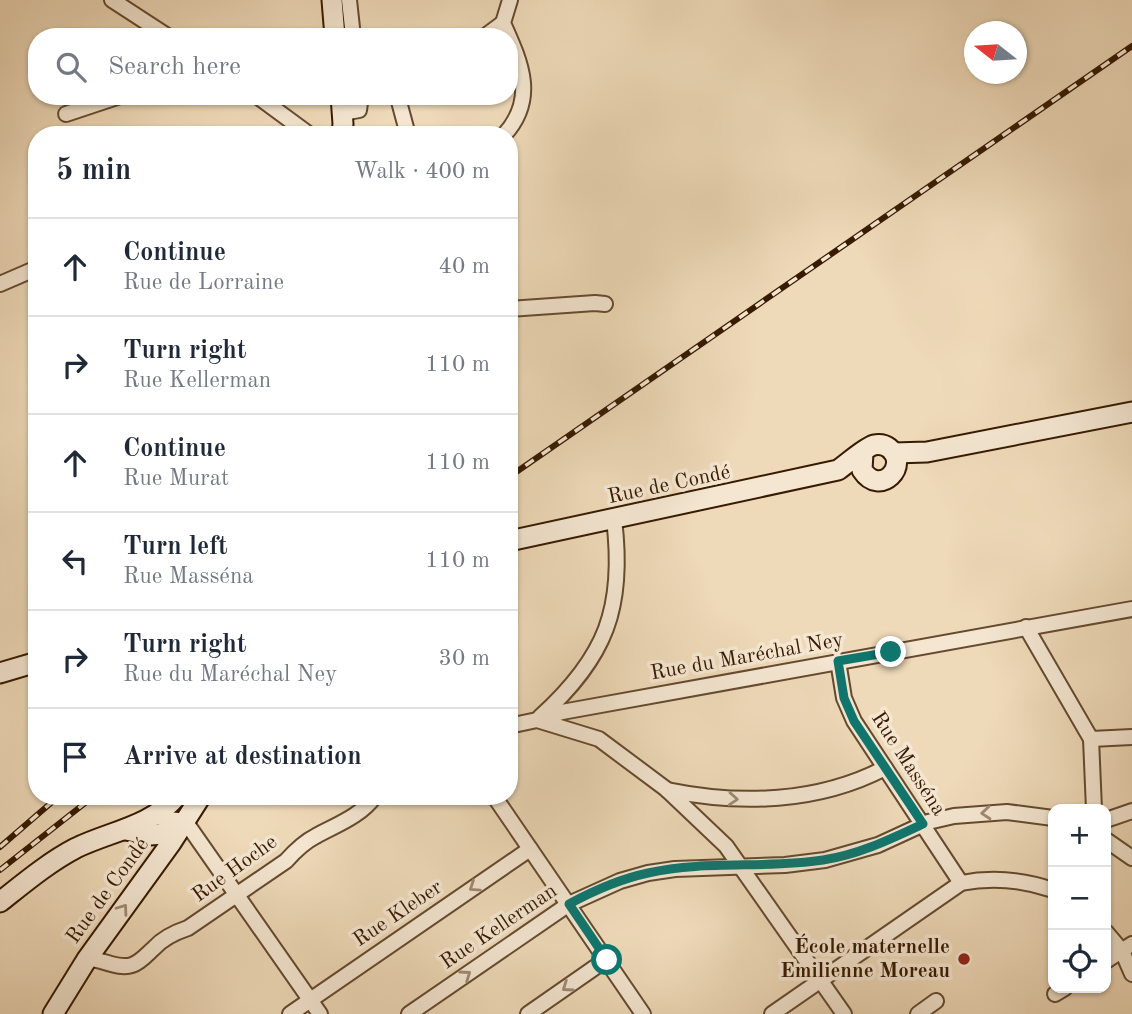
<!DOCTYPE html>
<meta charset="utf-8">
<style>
body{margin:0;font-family:"Old Standard TT",serif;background:#f2f2f3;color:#1f2937}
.controls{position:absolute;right:21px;bottom:21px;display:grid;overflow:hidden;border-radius:14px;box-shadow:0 2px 5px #0004}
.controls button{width:63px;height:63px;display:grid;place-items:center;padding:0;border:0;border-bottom:2px solid #e0e1e3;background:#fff;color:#1f2937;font:35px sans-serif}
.compass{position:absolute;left:964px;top:21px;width:63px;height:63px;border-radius:50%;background:#fff;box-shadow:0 2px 5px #0004;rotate:287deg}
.stop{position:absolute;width:21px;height:21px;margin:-16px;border:5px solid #0f766e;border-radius:50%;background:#fff}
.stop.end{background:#0f766e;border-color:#fff;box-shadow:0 2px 7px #0008}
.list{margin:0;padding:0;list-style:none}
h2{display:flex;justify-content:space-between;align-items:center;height:91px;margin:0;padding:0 28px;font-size:30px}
h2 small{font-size:23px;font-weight:400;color:#747a83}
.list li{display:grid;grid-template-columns:46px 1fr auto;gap:21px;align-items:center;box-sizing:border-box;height:98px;padding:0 28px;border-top:2px solid #e0e1e3}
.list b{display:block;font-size:26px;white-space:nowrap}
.list p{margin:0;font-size:23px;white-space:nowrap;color:#747a83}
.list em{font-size:23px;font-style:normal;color:#747a83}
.icon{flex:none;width:38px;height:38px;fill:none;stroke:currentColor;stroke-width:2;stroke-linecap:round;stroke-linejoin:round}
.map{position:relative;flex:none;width:1132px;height:1014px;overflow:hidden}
.search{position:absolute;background:#fff;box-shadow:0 2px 5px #0004;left:28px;top:28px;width:490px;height:77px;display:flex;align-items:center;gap:18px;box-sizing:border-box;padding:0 24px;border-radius:28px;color:#747a83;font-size:26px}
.panel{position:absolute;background:#fff;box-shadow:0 2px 5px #0004;left:28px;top:126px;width:490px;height:679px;border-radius:28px}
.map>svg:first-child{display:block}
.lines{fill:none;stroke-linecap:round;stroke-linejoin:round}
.street-casing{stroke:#654a2f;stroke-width:18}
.secondary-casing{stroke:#371a01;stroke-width:23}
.street{stroke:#f4e6d1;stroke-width:14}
.secondary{stroke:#f4e6d1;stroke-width:19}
.rail-casing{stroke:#371a01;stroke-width:6}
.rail{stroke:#f4e6d1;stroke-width:3.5;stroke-dasharray:10;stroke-linecap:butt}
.oneway{stroke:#9f8a73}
.route{stroke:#0f766e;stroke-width:9}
.poi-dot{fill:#8f2418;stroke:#f4e6d1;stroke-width:2.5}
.labels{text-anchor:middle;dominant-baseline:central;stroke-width:7;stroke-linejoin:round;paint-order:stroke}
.street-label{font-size:21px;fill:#371a01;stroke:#f4e6d1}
.poi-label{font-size:21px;font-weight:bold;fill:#371a01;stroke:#f4e6d1;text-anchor:end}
</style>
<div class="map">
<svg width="1132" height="1014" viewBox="0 0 1132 1014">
<rect width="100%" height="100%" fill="#eed9b8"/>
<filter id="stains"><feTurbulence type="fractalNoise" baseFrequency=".00286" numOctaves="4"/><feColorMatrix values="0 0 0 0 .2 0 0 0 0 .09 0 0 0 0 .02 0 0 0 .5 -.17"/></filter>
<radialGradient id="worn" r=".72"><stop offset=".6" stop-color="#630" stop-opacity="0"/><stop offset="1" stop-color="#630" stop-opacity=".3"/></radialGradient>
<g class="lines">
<!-- street casing -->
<g class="street-casing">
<g id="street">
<path d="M112,0L169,37"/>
<path d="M349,0L353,37"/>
<path d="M484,37L503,23"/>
<path d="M257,96L310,135"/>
<path d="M398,98L408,135"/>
<path d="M343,113L359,110L361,96"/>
<path d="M66,114L120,96"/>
<path d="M504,135C538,98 520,61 503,23L510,0"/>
<path d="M0,284L37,268"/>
<path d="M509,309L595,303L605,304"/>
<path d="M1026,627L1091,739L1094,809"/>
<path d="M838,661L844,698L854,721L961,883"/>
<path d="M540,717C606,657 625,608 614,519"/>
<path d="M537,720L562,712L1132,609"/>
<path d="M509,726L537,720L599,739L666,789L726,846L844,1014"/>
<path d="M1091,739L1132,737"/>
<path d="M667,790C740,805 818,803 885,768"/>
<path d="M494,796L643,1014"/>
<path d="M153,817L185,821L320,1014"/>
<path d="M1106,820L1132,811"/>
<path d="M1106,840L1132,858"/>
<path d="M1106,932L1122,951L1132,974"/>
<path d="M87,959C101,958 118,970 132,965C141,962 147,954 154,948C163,938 176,932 188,928L286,861C294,852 304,842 316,836C336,825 361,816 375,796"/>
<path d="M1106,961L1132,944"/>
<path d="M1055,994L1065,988"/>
<path d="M290,1014L530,849"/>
<path d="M409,1014L569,904L620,881L648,873L675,869L785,865L825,860L878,845L928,822L954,816L1007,812L1053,818"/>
<path d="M528,1014L607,959"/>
<path d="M772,1014L961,883C992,877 1024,880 1053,890"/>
<path d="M918,1014L936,1001"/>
</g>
</g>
<!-- secondary casing -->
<g class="secondary-casing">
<g id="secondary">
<path d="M332,0L335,37"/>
<path d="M341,96L343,124L342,135"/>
<path d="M894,453L927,452L1132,412"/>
<path d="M509,541L838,470C847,464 864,448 874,445C879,444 885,445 889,448C911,465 880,498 862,470L863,453"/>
<path d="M0,673L37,662"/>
<path d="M126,830L150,835L177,833"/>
<path d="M0,902C24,883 49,862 76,848C111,831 150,827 177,796"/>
<path d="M53,1014L87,959L171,843L201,796"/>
</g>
</g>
<!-- street -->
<use href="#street" class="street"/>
<!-- secondary -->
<use href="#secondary" class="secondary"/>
<!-- rail casing -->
<g class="rail-casing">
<g id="rail">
<path d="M509,477L1132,46"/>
<path d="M0,847L59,796"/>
<path d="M0,870L94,796"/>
</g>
</g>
<!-- rail -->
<use href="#rail" class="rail"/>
</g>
<!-- one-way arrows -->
<defs><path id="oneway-chevron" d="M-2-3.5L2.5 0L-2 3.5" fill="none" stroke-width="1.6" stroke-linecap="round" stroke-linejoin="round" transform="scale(1.75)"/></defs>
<g class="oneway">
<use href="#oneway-chevron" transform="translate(733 799) rotate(4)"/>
<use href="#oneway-chevron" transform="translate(986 813) rotate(175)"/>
<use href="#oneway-chevron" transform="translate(474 887) rotate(146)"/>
<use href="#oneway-chevron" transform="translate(123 909) rotate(-54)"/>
<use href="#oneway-chevron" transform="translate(466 975) rotate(-35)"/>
<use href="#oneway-chevron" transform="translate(567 987) rotate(145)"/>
</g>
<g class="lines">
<!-- route -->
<path class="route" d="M607,960L569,904C593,891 620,879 648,873C705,860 765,869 823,860C858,855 891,839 923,824L854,721L844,698L838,661L891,652"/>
</g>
<!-- markers -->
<circle class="poi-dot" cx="964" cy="959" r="7"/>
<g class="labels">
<!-- street labels -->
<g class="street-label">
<text transform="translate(669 485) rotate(-12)">Rue de Condé</text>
<text transform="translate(747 657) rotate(-10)">Rue du Maréchal Ney</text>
<text transform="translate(908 764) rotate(57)">Rue Masséna</text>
<text transform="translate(235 869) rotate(-36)">Rue Hoche</text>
<text transform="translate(108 891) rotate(-54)">Rue de Condé</text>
<text transform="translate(398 914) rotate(-34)">Rue Kleber</text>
<text transform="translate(499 927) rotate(-34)">Rue Kellerman</text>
</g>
<!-- poi labels -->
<g class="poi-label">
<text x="950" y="947">École maternelle<tspan x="950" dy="24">Emilienne Moreau</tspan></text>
</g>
</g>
<rect width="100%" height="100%" filter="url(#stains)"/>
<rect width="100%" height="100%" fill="url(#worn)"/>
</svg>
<div class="controls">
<button>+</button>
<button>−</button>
<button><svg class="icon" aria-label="locate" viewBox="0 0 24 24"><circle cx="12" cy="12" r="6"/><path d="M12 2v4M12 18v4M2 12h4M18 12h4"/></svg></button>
</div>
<svg class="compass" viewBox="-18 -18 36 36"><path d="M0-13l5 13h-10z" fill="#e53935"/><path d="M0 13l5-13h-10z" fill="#747a83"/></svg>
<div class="stop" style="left:607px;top:960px"></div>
<div class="stop end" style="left:891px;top:652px"></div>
<div class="search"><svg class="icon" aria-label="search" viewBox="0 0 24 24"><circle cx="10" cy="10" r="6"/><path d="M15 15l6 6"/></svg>Search here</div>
<section class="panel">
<h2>5 min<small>Walk · 400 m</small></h2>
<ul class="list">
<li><svg class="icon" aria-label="ahead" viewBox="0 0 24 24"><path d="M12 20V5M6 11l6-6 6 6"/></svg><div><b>Continue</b><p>Rue de Lorraine</p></div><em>40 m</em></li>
<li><svg class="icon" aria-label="right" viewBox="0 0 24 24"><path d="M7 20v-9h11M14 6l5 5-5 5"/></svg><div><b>Turn right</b><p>Rue Kellerman</p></div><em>110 m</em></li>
<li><svg class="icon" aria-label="ahead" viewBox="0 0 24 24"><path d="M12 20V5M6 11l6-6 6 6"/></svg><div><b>Continue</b><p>Rue Murat</p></div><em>110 m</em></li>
<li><svg class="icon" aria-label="left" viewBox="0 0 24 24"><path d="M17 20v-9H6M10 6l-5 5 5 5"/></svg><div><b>Turn left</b><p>Rue Masséna</p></div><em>110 m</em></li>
<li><svg class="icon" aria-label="right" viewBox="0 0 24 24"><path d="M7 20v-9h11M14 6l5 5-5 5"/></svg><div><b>Turn right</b><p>Rue du Maréchal Ney</p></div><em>30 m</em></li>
<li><svg class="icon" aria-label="arrive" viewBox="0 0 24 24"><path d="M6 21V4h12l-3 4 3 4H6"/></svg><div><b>Arrive at destination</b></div></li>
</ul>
</section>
</div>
